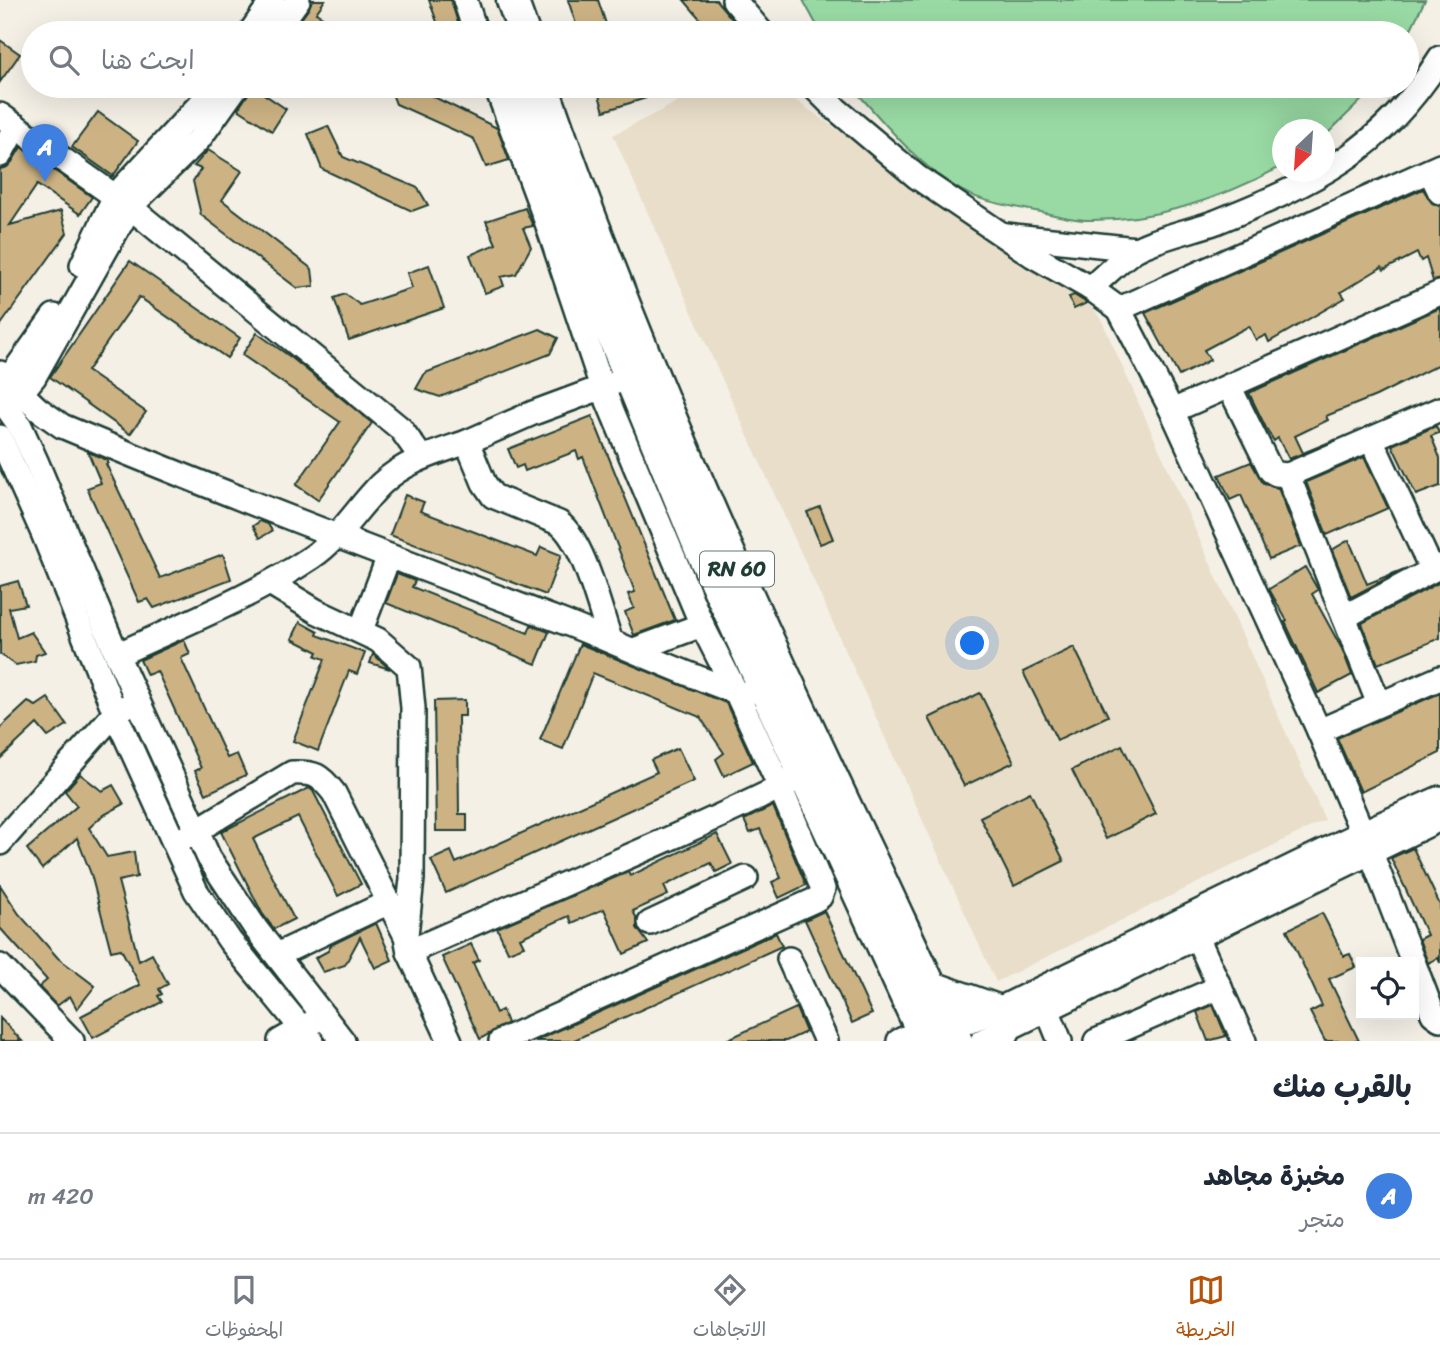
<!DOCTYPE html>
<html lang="ar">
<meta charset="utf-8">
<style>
body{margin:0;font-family:Sriracha,"Playpen Sans Arabic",sans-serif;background:#f2f2f3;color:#1f2937;direction:rtl}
.controls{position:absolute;right:21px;bottom:21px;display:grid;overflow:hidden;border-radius:0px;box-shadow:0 7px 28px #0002}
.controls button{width:63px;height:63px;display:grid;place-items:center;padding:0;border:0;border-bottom:2px solid #e0e1e3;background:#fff;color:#1f2937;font:35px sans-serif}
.compass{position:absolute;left:1272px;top:119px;width:63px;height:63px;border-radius:50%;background:#fff;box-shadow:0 7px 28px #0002;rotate:205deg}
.you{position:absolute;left:973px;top:644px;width:24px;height:24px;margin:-18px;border:5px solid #fff;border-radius:50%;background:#1a73e8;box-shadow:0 0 0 10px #1a73e833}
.badge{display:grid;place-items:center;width:46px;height:46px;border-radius:50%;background:#b45309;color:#fff;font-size:23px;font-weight:700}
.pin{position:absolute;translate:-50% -58px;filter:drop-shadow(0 2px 4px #0008)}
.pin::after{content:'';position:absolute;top:37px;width:24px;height:21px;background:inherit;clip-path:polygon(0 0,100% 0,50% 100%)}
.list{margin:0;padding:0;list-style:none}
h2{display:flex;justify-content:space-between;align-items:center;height:91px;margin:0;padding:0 28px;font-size:30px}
h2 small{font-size:23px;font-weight:400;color:#747a83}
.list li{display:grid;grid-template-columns:46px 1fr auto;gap:21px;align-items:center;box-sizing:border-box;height:126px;padding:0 28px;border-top:2px solid #e0e1e3}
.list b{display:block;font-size:26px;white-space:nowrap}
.list p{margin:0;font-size:23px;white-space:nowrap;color:#747a83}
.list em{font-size:23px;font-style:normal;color:#747a83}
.icon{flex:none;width:38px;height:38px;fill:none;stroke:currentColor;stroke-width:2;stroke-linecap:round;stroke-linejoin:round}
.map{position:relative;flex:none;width:1440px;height:1041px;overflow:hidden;direction:ltr}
.search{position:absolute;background:#fff;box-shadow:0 7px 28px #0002;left:21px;right:21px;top:21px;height:77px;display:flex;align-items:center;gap:18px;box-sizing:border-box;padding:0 24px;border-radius:38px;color:#747a83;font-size:26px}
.sheet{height:217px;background:#fff}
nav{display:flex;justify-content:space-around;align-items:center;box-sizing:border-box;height:98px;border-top:2px solid #e0e1e3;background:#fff;font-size:19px;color:#747a83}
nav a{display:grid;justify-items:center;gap:4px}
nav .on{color:#b45309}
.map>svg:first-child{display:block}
.built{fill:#e9dec9}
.green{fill:#99daa4;stroke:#5c8c6c;stroke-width:2}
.building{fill:#cdb384;stroke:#1f3d34;stroke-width:2}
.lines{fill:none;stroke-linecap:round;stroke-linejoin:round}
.minor-casing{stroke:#1f3d34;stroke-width:28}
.major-casing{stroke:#1f3d34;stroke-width:35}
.minor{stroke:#fff;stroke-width:23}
.major{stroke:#fff;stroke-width:30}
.labels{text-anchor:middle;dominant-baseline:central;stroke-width:5;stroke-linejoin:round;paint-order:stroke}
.shield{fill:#fff;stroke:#627771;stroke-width:2}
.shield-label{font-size:21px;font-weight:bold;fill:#1f3d34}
</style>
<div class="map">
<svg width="1440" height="1041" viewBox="0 0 1440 1041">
<rect width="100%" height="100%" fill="#f5f0e6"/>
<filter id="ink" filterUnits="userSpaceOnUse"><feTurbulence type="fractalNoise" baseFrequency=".0143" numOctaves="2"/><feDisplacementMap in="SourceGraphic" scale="14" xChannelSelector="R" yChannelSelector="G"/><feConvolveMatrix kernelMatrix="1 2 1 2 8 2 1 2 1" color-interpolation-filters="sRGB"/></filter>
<g filter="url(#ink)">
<!-- built -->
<path class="built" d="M709,86H775L1094,309L1102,321L1325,820L996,982L703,337L613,135Z"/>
<!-- green -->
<g class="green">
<path d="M803,0H1425L1407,37V33H821Z"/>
<path d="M851,86H1376L1325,136L1324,130H1282V166C1223,198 1157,221 1088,220C1069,220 1049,213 1030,210C1002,204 979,202 954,186C914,161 883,121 851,86Z"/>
</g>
<!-- building -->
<g class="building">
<path d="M312,0H325L316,13L326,19L316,33H291L309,8Z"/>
<path d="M429,0H451L461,33H441Z"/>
<path d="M568,0H598L609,33H579Z"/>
<path d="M684,0H716L744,33H712Z"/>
<path d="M0,40L20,54L0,82Z"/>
<path d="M251,86H266L261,92L286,109L272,131L238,109L248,94Z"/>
<path d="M389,86H412L497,128L509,160L486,167L474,139L396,104Z"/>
<path d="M596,86H642L646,98L604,111Z"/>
<path d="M98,112L138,141L113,176L72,147Z"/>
<path d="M328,126L343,157L418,188L428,205L412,211L322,169L308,134Z"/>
<path d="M21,147L92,197L80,214L37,185L10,225L61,211L67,233L0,326V169L7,167L12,162Z"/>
<path d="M208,150L242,171L222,200L312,269L314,286L297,288L201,215L193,181L201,169L194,166Z"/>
<path d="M1423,189L1432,203L1440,206V279L1433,281L1426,258L1421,261L1417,253L1384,270L1382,267L1341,292L1345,298L1269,342L1266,335L1256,340L1249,326L1204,350L1210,360L1179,376L1145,313Z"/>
<path d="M525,208L533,226L523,228L531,247L516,274L501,277L504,286L485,293L470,255L496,244L486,221Z"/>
<path d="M130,261L240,338L227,358L139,297L87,371L146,412L130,434L50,377Z"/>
<path d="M429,265L444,308L349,340L334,298L345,294L360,305L412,288L407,273Z"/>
<path d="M1074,295L1082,300L1087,303L1074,309L1069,297Z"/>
<path d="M1440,308V364L1376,396L1326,416L1328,420L1295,436L1303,453L1337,439L1289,459L1278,438L1274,441L1266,428L1249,393Z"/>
<path d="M540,329L558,338L550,354L440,397L416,389L425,373Z"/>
<path d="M257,333L292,358L372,423L318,500L296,485L340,422L242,355Z"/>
<path d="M592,416L675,620L634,635L625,612L634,608L628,594L635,592L583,457L579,459L576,451L525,471L523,465L516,468L508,449Z"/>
<path d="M1436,426L1439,433L1431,436L1440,458V486L1416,495L1392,445Z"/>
<path d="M88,452L107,460L108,463L106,464L160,578L223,554L231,579L154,608L148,599L139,602L87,488L101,483Z"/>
<path d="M1364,457L1388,508L1327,535L1306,482Z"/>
<path d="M1251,462L1263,483L1278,488L1301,546L1269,559L1241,495L1230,500L1219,475Z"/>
<path d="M405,495L424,502L420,511L537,556L541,547L561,555L546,595L390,535Z"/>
<path d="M820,507L833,539L820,544L807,512Z"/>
<path d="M260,521L268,524L272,531L260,538L253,526Z"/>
<path d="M1349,540L1367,584L1407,568L1351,597L1332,550Z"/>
<path d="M1305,567L1318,590L1312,594L1342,649L1352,675L1318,693L1285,622L1287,621L1269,589Z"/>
<path d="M397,574L415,581L412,587L528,633L531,625L549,632L536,664L386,603Z"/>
<path d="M18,581L26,605L9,608L17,638L31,632L45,652L36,655L35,661L16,665L0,654V586Z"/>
<path d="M1440,582V638L1378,664L1362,623Z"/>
<path d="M300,622L318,632L317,635L365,653L357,674L349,671L318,751L293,741L325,659L316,656L318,652L292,639Z"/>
<path d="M184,640L190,654L181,658L227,758L237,754L246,775L206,794L195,771L201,768L157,671L147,675L140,660Z"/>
<path d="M580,644L726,703L753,762L724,776L716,759L724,753L700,717L593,673L563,749L540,740Z"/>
<path d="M1074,647L1108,716L1057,740L1023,672Z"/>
<path d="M373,654L390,669L370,663Z"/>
<path d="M980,693L1014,762L964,786L929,718Z"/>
<path d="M1440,693V753L1361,792L1337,738Z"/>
<path d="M48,698L67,725L48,737L37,724L0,759V728L28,702L36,706Z"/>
<path d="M465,700V716H458L459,814H467V831H436L434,701Z"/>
<path d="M1122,745L1156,814L1106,839L1072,770Z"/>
<path d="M678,748L694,781L446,893L431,860L451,851L456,863L460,861L657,772L651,760Z"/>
<path d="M80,774L102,791L113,785L124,804L102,816L89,828L107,857L134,852L137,877L118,881L139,961L152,954L168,984L159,989L162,994L158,996L162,1002L93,1038L81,1016L140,985L121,949L111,951L91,874L77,838L42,869L27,849L77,806L65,791Z"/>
<path d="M309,788L313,791L361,884L338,896L298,817L253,839L294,919L274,929L262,913L221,832Z"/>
<path d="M1030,792L1064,861L1014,886L980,817Z"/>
<path d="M773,806L806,885L779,898L772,882L781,878L760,829L750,833L744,820Z"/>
<path d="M717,834L732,864L716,872L711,863L664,886L668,895L633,911L637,919V928L648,943L624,954L604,909L572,923L569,916L520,938L524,946L508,952L497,928L628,872L630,876Z"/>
<path d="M1413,848L1440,905V963L1438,958L1428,963L1419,939L1427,935L1391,858Z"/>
<path d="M0,885L19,914L58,958L95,986L77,1009L70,996L57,1006L39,987L47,980L0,928Z"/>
<path d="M824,911L872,1014L852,1023L805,920Z"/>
<path d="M1322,913L1344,956L1350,954L1356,967L1329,979L1359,1041H1325L1310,1012L1322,1006L1287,930Z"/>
<path d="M376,923L392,960L375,968L360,937L345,965L323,972L315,958L328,951L331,945Z"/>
<path d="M776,933L782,946L572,1041H535Z"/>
<path d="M471,944L479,960L473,963L496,1013L502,1010L507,1023L480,1039L442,957Z"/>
<path d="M1213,1005L1226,1036L1208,1041L1197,1012Z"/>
<path d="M796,1008L806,1032L786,1041H724Z"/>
<path d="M0,1018L22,1041H0Z"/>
</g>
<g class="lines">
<!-- minor casing -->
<g class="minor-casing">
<g id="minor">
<path d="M465,0L476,33"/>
<path d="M734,0L762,33"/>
<path d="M250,33L273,0"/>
<path d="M274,33L298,0"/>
<path d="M496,86L546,220L602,387L702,625L736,692L780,787L823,889L820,897L815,900L501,1041"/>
<path d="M813,86L836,109L917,177L1032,255L1090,288L1119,309L1172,411L1319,731L1371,853L1413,962"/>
<path d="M0,115L130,207L401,429L421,457"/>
<path d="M0,155L16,126"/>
<path d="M1430,171L1440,192"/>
<path d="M1006,235L1136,249"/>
<path d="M82,265L115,196L202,102L214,86"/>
<path d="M1090,288C1105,276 1119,260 1135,250C1153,239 1194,230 1216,222C1314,183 1382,151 1440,58"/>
<path d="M1119,309L1440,166"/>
<path d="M0,373L38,409L62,426C224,494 389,556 553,618C617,642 679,673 745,695"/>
<path d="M1229,386L1440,293"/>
<path d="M0,391L54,316"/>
<path d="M0,398L20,426L36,461L117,655L209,858L256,929L343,1041"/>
<path d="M12,404L34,377L130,207L199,139L237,86"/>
<path d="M1172,411L1229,386L1271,471L1276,474L1288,475L1440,409"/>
<path d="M0,437L43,533L115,713L196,891L230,941L312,1041"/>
<path d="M1371,439L1432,570"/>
<path d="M467,442L533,413L614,383"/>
<path d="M1288,475L1344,617"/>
<path d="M270,583L316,611L378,640L409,667L413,708L412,879L406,935"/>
<path d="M361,630L389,556"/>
<path d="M634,650L702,625"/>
<path d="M117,655C183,624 251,598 312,557C340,538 357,508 381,484C405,461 436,453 467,442L484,483L493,496L559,523C584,542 599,608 610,639"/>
<path d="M1379,704L1344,617L1440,566"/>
<path d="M1319,731L1440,678"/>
<path d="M186,837L292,773C315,772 320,775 334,793L406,936L409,952L450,1041"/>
<path d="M0,843L115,713L125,707"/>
<path d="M650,923L746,878"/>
<path d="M1197,937L1244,1041"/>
<path d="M409,952C537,894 668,843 793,781"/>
<path d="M277,955L389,902"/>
<path d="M789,959L826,1041"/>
<path d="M1414,964L1433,1014L1440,1019"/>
<path d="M0,966L72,1041"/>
<path d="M1047,1009L1060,1041"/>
<path d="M280,1041L315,1021"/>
<path d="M899,1041L921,1031L951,1028L997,1010L1361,833L1440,798"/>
<path d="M982,1041L1440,819"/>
<path d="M1096,1041L1220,987"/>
</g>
</g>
<!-- major casing -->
<g class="major-casing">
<g id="major">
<path d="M512,0L524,33"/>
<path d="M520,86L597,298L700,549L926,1041"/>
<path d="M543,86C634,347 747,600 867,850C897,913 926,978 957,1041"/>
<path d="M932,987L997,1010"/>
<path d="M999,1041L1005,1030"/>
</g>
</g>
<!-- minor -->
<use href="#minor" class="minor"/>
<!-- major -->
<use href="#major" class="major"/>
</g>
</g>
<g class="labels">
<!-- shield labels -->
<rect class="shield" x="700" y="551.5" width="74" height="35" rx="5"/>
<g class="shield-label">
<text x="737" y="569">RN 60</text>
</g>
</g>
</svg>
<div class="controls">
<button><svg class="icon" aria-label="locate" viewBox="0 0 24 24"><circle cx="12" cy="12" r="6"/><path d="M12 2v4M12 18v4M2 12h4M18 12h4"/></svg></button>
</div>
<svg class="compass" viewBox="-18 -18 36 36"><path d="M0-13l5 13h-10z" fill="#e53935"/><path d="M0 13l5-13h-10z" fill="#747a83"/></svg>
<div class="you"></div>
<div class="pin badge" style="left:45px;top:182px;background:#3f7fe0">A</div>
<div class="search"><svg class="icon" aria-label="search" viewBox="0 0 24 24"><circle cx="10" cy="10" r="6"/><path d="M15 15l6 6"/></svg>ابحث هنا</div>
</div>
<section class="sheet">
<h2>بالقرب منك<small></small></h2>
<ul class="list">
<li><span class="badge" style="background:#3f7fe0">A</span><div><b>مخبزة مجاهد</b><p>متجر</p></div><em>420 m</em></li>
</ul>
</section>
<nav>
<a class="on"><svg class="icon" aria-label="map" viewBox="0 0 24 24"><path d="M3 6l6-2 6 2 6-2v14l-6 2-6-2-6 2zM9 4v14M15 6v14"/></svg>الخريطة</a>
<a><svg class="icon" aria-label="directions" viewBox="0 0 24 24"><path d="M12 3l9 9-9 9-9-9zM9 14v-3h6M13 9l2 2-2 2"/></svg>الاتجاهات</a>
<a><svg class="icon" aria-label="saved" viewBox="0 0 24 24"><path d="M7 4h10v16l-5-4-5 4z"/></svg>المحفوظات</a>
</nav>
